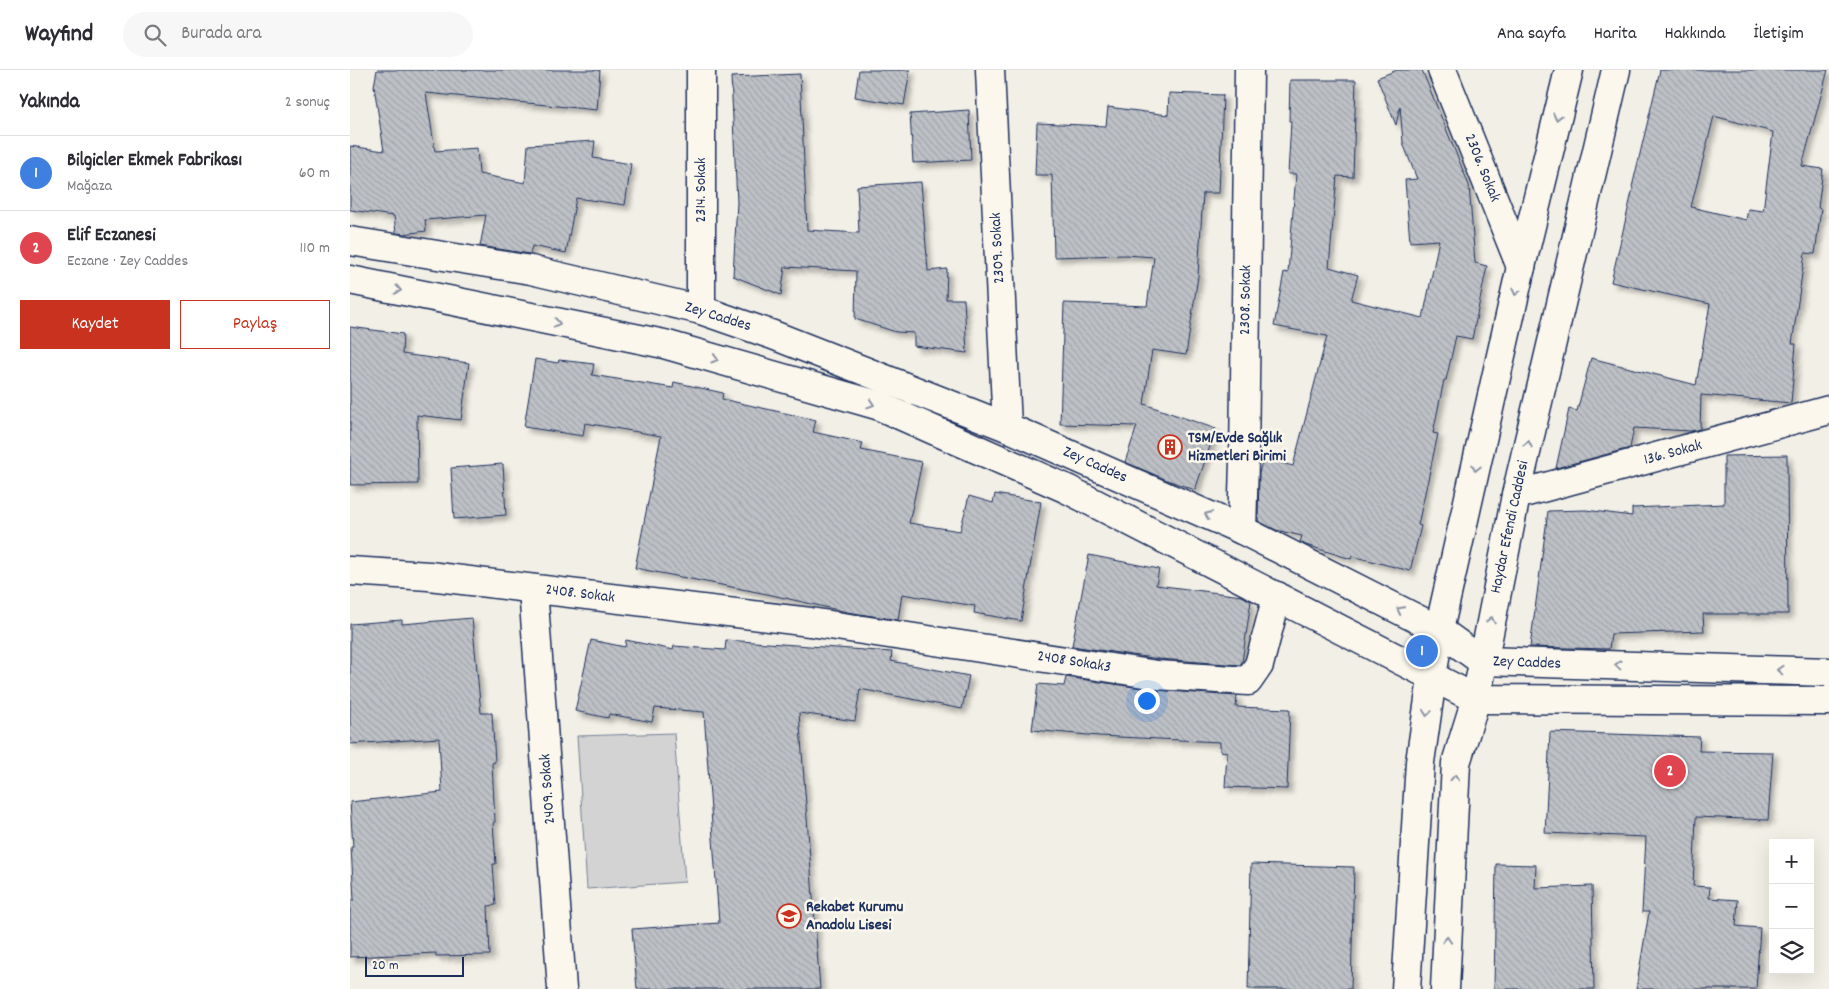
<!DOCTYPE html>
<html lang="tr">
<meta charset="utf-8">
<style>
body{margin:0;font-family:Dekko,sans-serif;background:#f7f7f7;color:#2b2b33}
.controls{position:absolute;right:15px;bottom:15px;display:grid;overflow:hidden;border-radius:0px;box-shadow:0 5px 20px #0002}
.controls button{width:45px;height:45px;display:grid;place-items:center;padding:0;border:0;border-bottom:1px solid #e1e1e2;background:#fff;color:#2b2b33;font:25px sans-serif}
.scale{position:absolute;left:15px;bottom:12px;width:99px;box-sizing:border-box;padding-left:5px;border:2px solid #1b2f5e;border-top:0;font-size:14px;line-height:18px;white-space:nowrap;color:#1b2f5e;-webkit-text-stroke:4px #fbf7ec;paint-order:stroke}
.you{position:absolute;left:796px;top:630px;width:18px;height:18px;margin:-12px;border:4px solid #fff;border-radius:50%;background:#1a73e8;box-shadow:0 0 0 8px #1a73e833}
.badge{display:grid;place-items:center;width:32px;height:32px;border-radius:50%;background:#c8321e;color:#fff;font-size:16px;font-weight:700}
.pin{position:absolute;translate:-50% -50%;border:2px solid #fff;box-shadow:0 1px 5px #0006}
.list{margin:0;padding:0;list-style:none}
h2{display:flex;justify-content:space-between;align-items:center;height:65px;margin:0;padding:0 20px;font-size:21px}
h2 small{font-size:16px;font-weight:400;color:#7c7c81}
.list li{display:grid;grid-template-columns:32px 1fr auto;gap:15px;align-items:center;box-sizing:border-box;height:75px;padding:0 20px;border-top:1px solid #e1e1e2}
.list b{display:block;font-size:19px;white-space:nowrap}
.list p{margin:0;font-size:16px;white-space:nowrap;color:#7c7c81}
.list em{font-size:16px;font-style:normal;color:#7c7c81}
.actions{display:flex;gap:10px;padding:15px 20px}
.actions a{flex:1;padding:11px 0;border:1px solid #c8321e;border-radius:0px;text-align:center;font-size:18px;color:#c8321e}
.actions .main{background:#c8321e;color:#fff}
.icon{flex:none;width:28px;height:28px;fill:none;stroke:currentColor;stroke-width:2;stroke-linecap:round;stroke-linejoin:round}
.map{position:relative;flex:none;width:1479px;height:919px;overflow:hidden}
header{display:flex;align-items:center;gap:30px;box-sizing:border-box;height:70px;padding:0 25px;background:#fff;border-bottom:1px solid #e1e1e2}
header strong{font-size:24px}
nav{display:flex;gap:28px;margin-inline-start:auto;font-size:18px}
.search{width:350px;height:45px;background:#f7f7f7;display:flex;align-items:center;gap:12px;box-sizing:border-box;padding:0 18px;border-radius:28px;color:#7c7c81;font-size:19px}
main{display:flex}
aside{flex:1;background:#fff}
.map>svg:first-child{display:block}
.garden{fill:#d2d3d2;stroke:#768198}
.building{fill:url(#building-back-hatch);stroke:#1b2f5e;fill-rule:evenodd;filter:url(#shadow)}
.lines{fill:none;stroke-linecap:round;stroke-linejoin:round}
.street-casing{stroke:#1b2f5e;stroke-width:31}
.secondary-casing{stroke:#1b2f5e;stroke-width:31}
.street{stroke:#fbf7ec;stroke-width:28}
.secondary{stroke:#fbf7ec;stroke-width:28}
.oneway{stroke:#8b93a5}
.labels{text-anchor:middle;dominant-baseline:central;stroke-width:5;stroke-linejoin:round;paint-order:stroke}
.street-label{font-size:16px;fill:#1b2f5e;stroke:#fbf7ec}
.poi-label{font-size:16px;font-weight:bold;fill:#1b2f5e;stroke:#fbf7ec;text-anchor:start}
</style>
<header>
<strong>Wayfind</strong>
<div class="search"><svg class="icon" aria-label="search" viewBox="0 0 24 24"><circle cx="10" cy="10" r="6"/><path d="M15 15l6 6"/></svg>Burada ara</div>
<nav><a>Ana sayfa</a><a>Harita</a><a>Hakkında</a><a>İletişim</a></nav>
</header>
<main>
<aside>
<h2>Yakında<small>2 sonuç</small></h2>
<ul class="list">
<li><span class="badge" style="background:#3f7fe0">1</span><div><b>Bilgicler Ekmek Fabrikası</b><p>Mağaza</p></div><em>60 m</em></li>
<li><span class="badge" style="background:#e0444e">2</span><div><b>Elif Eczanesi</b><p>Eczane · Zey Caddes</p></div><em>110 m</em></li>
</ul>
<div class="actions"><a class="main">Kaydet</a><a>Paylaş</a></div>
</aside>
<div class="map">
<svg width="1479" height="919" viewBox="0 0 1479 919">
<defs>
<pattern id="building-back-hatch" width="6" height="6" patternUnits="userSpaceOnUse" patternTransform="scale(1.25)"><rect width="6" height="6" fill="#bdc0c4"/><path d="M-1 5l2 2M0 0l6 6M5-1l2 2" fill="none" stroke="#a2a5ab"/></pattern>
<filter id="shadow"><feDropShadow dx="4.5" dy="4.5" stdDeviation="2.5" flood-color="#0004"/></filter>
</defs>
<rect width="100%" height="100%" fill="#f2efe6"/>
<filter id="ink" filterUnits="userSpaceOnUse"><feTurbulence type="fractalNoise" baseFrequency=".02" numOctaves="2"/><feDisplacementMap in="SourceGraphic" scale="10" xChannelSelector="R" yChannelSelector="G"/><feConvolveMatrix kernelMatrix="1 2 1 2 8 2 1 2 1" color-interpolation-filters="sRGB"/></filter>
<g filter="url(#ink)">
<!-- garden -->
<path class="garden" d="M324,663L335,812L237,819L227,666Z"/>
<!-- building -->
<g class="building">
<path d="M27,0H250L247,40L76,23L85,81L127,78L129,104L175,113L178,75L245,71L243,88L281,94L275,135L226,128L216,183L182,176L180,184L130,176L136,145L75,150L76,161L54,164L46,163L44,146L0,140V76L34,81L24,16Z"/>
<path d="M509,0H560L554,35L505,27Z"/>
<path d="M1047,0H1072L1119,115L1125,193L1137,196L1122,269L1106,266L1096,310H1094L1083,363L1088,364L1068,455L1071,456L1060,501L1002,486L1001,489L956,475L950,472L952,466L926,460L908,451L909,403L913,388L943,396L977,266L924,256L934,202L938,203L946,104H938L941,51H939L940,10H1006L1003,107L987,106L979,197L1008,205L1001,230L1073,248L1089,170L1060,172L1055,110L1067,109L1053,73L1050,36L1046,55L1027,8Z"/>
<path d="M1310,0H1478L1452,96L1473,99L1468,138L1471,139L1465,184L1455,183L1442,274H1446L1441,333L1351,325L1350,359L1341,361L1284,358L1280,378L1206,398L1219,339L1227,341L1241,288L1346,315L1360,234L1261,212L1283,118L1282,117ZM1364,46L1423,62L1413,141L1398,139L1396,150L1341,137Z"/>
<path d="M450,4L457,160L509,163L507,116L571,112L578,201L597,199L596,229H614L617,283L564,276V263L546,262L505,249L506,201L435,197L431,225L383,206L387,132L381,7Z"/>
<path d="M819,23L873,25L869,123H853L848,206L836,285L802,280L794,334L866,359L845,420L817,410L775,392L787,356L710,354L714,233L797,236L804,187L776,185L704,187L702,105H685L687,53L756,56L758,37L818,45Z"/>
<path d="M619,40L621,90L563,93L560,44Z"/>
<path d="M0,257L53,264L52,284L119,293L111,350L67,345L68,414L0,415Z"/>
<path d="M185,289L208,293L209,290L244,294L242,305L323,318L324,312L373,323L372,329L466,350L463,362L513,373L511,380L572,392L559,453L610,461L619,426L643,433L645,424L691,432L671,551L624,543L625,536L552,524L548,550L497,542L417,524L285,498L311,366L235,353L233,366L174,357Z"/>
<path d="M1437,385L1438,544H1353L1354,561L1261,564L1259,579L1180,577L1198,441L1236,440L1282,446V438L1374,434V386Z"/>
<path d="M153,394L156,445L104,449L101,398Z"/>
<path d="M739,485L809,499L806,515L892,526L901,531L892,592L890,595L809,589L722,576Z"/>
<path d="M122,548L131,643H142L145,692L142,693L145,752L143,753L146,794H143L146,835L138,836L140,885L86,886V883L0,887V830H4L1,777H3L0,732L92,722L89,668L0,674V554L52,550V554Z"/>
<path d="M241,570L275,577L276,570L323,580L324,576L375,580L376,570L542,582L541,591L619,606L612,639L510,619L505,651L449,643L470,919H287L282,859L369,853L354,642L305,638L302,652L259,644L258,648L225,641Z"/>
<path d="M716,607L805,620L887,626L886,637L940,639L937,719L875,717L877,682L870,681V672L749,666L682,660L688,614L714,616Z"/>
<path d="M1200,662L1350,667L1349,681L1423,682L1418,750L1346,747L1343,816L1360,817L1359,828L1388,830L1386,856L1410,858L1406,919H1286L1299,842H1292L1296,767L1195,763Z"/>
<path d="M901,794L1004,797L1001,919H898Z"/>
<path d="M1146,794L1186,795L1185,818L1242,816L1244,919H1144Z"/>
</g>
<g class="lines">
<!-- street casing -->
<g class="street-casing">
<g id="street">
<path d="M351,0V240"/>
<path d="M640,0L657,357"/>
<path d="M1092,0L1171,197"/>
<path d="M1166,425L1479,340"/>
<path d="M892,460L894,391L899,0"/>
<path d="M0,501L79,506L460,552L807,605L898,611L909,595L927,526"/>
<path d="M183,519L212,919"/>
</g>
</g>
<!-- secondary casing -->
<g class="secondary-casing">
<g id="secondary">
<path d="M0,171L181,200L351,240L423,265L657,357L892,460L1089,560L1132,591L1479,602"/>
<path d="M0,210L314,274L527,335L717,419L1126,629L1479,631"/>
<path d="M1056,919L1070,692L1089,560L1171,197L1219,0"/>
<path d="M1095,919L1106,693L1126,629L1166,425L1266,0"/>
</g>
</g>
<!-- street -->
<use href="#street" class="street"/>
<!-- secondary -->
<use href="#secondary" class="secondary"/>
</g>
<!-- one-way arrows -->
<defs><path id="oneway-chevron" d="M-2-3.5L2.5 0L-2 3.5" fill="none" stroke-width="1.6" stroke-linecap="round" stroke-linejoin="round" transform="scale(1.25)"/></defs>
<g class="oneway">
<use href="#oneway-chevron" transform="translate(1207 47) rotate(104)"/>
<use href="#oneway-chevron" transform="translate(48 220) rotate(11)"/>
<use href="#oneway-chevron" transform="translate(1166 222) rotate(103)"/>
<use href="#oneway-chevron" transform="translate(207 253) rotate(11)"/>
<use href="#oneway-chevron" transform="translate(365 289) rotate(16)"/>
<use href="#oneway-chevron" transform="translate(521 334) rotate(18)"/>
<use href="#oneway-chevron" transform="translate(1178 374) rotate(-77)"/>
<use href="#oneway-chevron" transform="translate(1126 398) rotate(103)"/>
<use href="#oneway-chevron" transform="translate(858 445) rotate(-156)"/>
<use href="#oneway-chevron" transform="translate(1050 540) rotate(-153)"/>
<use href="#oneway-chevron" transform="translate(1141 550) rotate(-78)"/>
<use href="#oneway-chevron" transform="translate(1268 595) rotate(-178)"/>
<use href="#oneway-chevron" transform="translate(1430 600) rotate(-178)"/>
<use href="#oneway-chevron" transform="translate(1077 643) rotate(98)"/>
<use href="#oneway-chevron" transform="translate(1105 708) rotate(-87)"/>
<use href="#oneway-chevron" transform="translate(1097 870) rotate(-87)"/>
</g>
</g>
<!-- icons -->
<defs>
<g id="building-ring" transform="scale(1.25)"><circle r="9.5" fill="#fbf7ec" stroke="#c8321e" stroke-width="1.5"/><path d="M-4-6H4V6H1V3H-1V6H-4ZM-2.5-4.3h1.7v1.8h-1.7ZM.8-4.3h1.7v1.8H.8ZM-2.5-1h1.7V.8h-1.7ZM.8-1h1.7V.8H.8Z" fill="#c8321e"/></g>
<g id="school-ring" transform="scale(1.25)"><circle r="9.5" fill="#fbf7ec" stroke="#c8321e" stroke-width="1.5"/><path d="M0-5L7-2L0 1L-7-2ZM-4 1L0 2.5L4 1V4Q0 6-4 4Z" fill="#c8321e"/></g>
</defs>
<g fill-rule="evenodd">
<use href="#building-ring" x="820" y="377"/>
<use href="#school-ring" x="439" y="846"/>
</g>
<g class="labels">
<!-- street labels -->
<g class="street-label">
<text transform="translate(1132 98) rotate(68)">2306. Sokak</text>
<text transform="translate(351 120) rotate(-90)">2314. Sokak</text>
<text transform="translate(648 178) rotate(-93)">2309. Sokak</text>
<text transform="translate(896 230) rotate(-89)">2308. Sokak</text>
<text transform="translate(368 247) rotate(17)">Zey Caddes</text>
<text transform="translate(1323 383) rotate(-15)">136. Sokak</text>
<text transform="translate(745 395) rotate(24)">Zey Caddes</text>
<text transform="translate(1160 457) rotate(-78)">Haydar Efendi Caddesi</text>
<text transform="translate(230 524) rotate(7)">2408. Sokak</text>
<text transform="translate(724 592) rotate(9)">2408 Sokak3</text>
<text transform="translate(1177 593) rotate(2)">Zey Caddes</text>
<text transform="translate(198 719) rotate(-94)">2409. Sokak</text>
</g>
<!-- poi labels -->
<g class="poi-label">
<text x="838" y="368">TSM/Evde Sağlık<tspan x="838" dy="18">Hizmetleri Birimi</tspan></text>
<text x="456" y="837">Rekabet Kurumu<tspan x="456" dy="18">Anadolu Lisesi</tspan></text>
</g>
</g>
</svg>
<div class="controls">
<button>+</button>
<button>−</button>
<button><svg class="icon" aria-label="layers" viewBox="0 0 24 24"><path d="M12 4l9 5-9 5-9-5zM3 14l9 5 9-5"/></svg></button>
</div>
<div class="scale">20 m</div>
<div class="you"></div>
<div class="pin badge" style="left:1072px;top:581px;background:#3f7fe0">1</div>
<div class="pin badge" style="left:1320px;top:701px;background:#e0444e">2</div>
</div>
</main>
